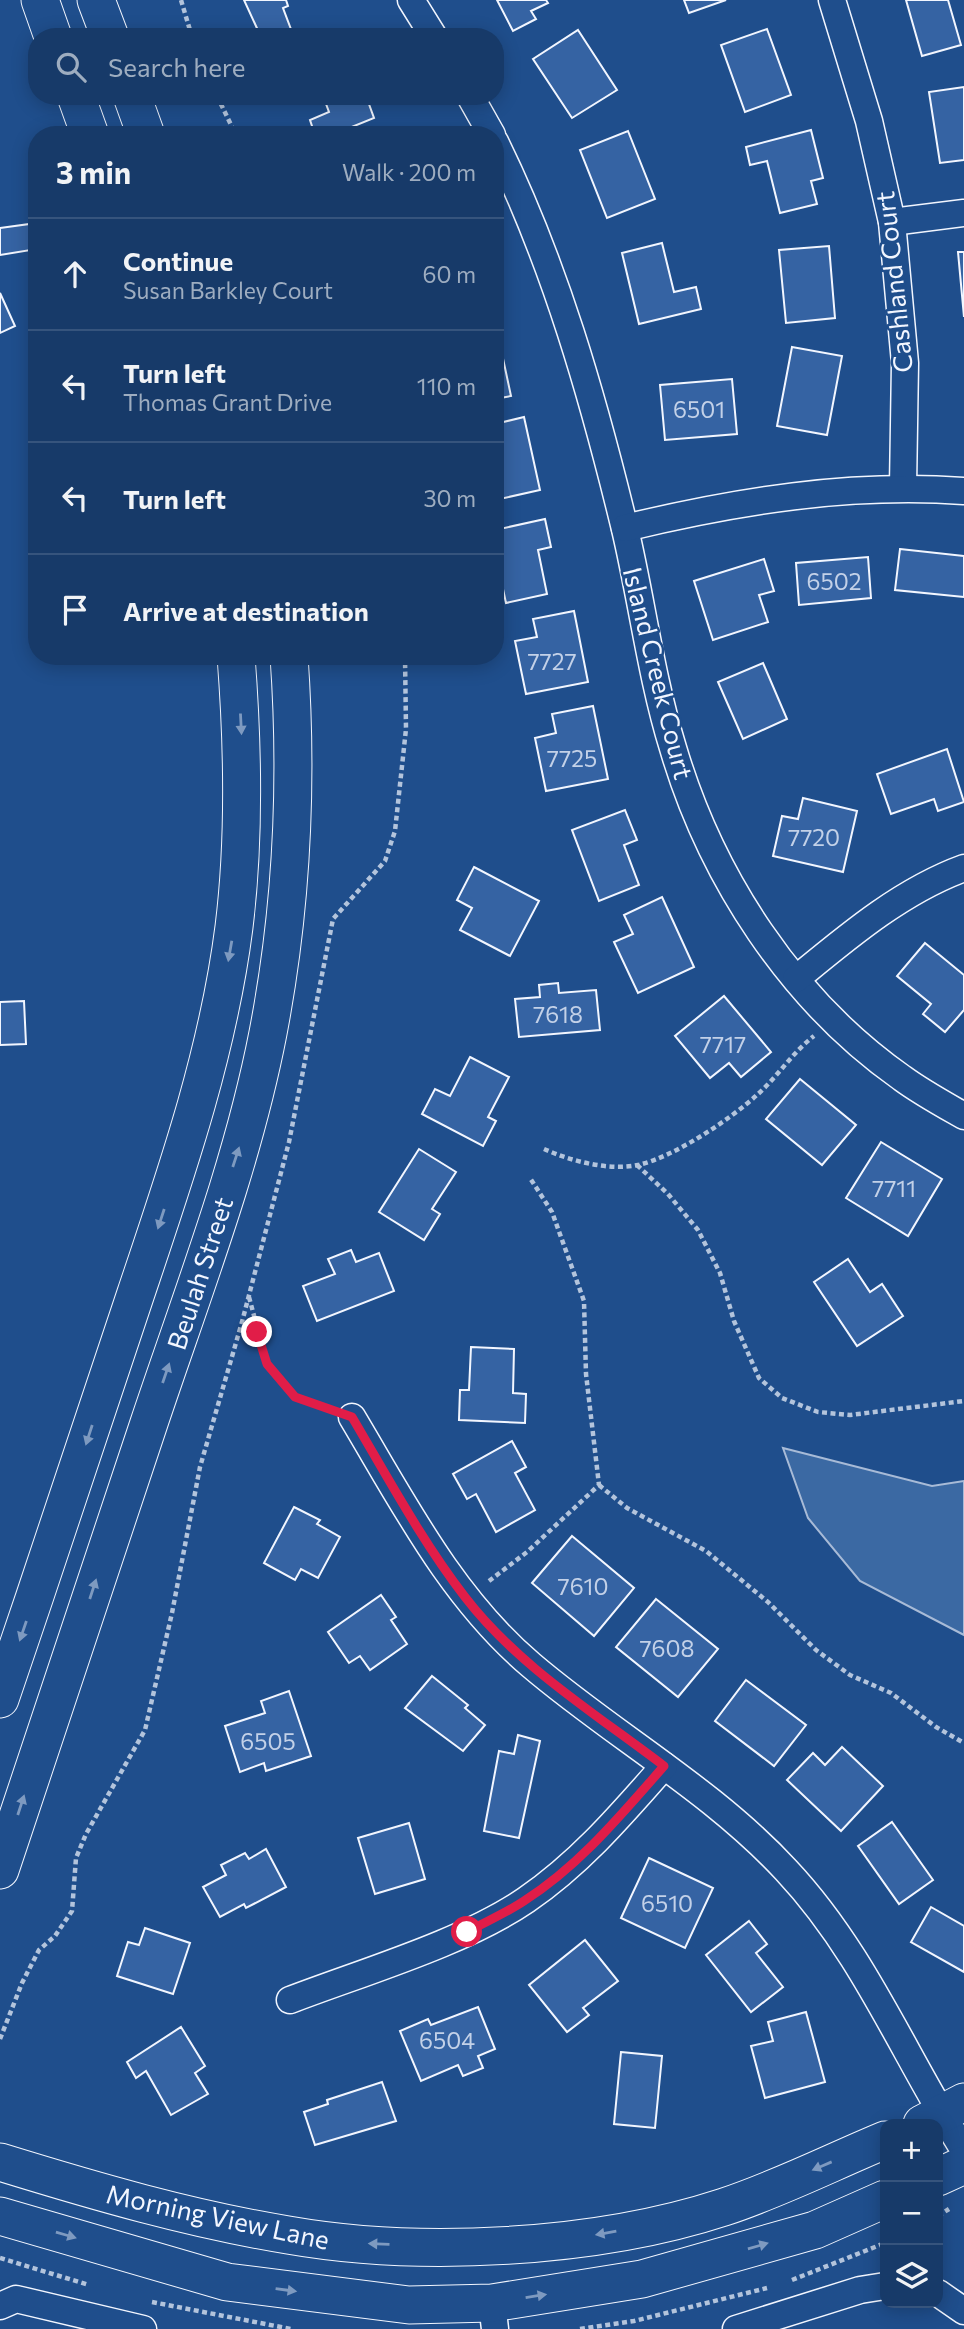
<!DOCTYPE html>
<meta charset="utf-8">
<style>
body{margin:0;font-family:Commissioner,sans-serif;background:#20416f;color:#f1f3f6}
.controls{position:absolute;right:21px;bottom:21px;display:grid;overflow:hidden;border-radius:14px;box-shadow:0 4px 18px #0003}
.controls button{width:63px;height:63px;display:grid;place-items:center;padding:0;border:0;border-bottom:2px solid #36547d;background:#173a69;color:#f1f3f6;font:35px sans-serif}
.stop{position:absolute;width:21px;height:21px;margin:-16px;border:5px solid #e11d48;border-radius:50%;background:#fff}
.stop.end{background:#e11d48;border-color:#fff;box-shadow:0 2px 7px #0008}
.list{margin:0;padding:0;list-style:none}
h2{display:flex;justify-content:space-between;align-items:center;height:91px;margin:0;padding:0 28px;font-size:30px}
h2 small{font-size:23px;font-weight:400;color:#9eadc0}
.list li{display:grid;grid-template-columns:46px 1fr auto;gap:21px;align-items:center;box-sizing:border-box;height:112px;padding:0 28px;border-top:2px solid #36547d}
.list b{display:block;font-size:26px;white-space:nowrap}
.list p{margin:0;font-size:23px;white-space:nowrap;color:#9eadc0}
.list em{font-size:23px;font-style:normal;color:#9eadc0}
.icon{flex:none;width:38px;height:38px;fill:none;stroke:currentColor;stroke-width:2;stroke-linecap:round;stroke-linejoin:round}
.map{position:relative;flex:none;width:964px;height:2329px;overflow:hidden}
.search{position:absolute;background:#173a69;box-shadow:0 4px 18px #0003;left:28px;top:28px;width:476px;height:77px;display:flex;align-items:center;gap:18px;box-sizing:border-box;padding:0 24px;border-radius:28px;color:#9eadc0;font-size:26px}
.panel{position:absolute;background:#173a69;box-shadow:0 4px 18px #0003;left:28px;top:126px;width:476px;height:539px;border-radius:28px}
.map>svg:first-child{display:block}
.water{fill:#3b69a3;stroke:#a8bbd7;stroke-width:2}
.building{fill:#3563a3;stroke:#f2f6ff;stroke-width:2}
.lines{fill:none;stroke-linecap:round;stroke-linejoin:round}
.street-casing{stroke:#f2f6ff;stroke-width:29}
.secondary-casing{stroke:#f2f6ff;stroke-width:39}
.path{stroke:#b3c4dc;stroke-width:4.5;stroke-dasharray:5 3.5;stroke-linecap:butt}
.street{stroke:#1f4e8c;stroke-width:26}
.secondary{stroke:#1f4e8c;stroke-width:37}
.oneway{fill:#7e9ac0}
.route{stroke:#e11d48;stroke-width:9}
.labels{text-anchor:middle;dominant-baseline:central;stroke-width:5;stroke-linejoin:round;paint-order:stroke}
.number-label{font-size:23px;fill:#c3d1e8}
.street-label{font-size:26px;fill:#f2f6ff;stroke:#1f4e8c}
</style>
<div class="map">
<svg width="964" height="2329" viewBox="0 0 964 2329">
<rect width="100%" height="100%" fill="#1f4e8c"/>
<!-- water -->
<path class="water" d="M783,1448L932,1486L964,1481V1635L860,1581L808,1518Z"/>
<!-- building -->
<g class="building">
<path d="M244,0H286L288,6L283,8L292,32L279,37H261Z"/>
<path d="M497,0H546L548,3L531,11L536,19L513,31Z"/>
<path d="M684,0H726L689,13Z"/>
<path d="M906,0H948L961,45L922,56Z"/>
<path d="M767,29L791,95L745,112L721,45Z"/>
<path d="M578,30L617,90L572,118L533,59Z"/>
<path d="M964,87V160L940,163L929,92Z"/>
<path d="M323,96H366L374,118L332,135H315L310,120L329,112Z"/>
<path d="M811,130L823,178L811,181L817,204L780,213L767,161L750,165L746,147Z"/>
<path d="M628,131L655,199L607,218L580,150Z"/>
<path d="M37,223V249L0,255V228Z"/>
<path d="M662,243L674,292L696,287L701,309L639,324L622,253Z"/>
<path d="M829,246L835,318L786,323L779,250Z"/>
<path d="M958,252H964V317Z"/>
<path d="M0,293L15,326L0,333Z"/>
<path d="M495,321L511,396L495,399Z"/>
<path d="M792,347L842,356L827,435L777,426Z"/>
<path d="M732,379L737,434L665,440L660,385Z"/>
<path d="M524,417L540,490L495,500V424Z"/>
<path d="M545,519L551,547L538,550L547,594L506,603L495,552V530Z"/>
<path d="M900,549L964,556V597L895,590Z"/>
<path d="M868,557L871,598L799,605L796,563Z"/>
<path d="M764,559L774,591L759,595L768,622L713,640L694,581Z"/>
<path d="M574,611L588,682L526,694L515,641L537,637L533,619Z"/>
<path d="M763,663L787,719L743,739L718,682Z"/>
<path d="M593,706L608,779L546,791L535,738L556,733L552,714Z"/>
<path d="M947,749L964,802L938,811L934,799L891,814L877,774Z"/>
<path d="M803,798L857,811L843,872L773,856L782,816L798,819Z"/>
<path d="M625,810L637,840L624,845L639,885L599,901L572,830Z"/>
<path d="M474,867L539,901L510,956L460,930L472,908L457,900Z"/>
<path d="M662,897L694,967L638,993L614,942L633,934L624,915Z"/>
<path d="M925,943L964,975V1010L945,1032L923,1014L931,1004L897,976Z"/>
<path d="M558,983L559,993L596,990L600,1030L519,1037L515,999L540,997L539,985Z"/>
<path d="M724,996L771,1052L741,1077L729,1063L710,1078L675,1036Z"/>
<path d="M24,1001L26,1044L0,1045V1002Z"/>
<path d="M470,1057L509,1077L488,1117L496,1121L483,1146L422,1114L435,1089L450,1096Z"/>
<path d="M800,1079L856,1125L822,1165L766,1119Z"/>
<path d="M881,1142L942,1179L908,1236L846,1198Z"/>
<path d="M419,1149L456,1172L432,1209L440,1214L424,1240L379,1212Z"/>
<path d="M351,1250L356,1262L379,1253L394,1291L317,1321L303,1286L335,1274L328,1259Z"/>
<path d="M848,1259L870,1292L882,1284L903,1316L857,1346L814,1282Z"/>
<path d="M471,1347L514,1349L513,1393L526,1394L525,1423L459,1420L460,1390H469Z"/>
<path d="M512,1441L526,1467L515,1473L535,1510L496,1532L476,1494L467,1499L453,1474Z"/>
<path d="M294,1507L320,1520L317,1524L340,1537L318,1578L301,1569L295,1580L264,1563Z"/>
<path d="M572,1536L634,1588L594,1636L532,1583Z"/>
<path d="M381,1595L396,1617L391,1620L407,1644L370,1670L360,1656L349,1663L328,1632Z"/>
<path d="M656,1599L718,1649L678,1697L616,1647Z"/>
<path d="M432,1676L468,1705L465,1708L485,1725L463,1751L405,1708Z"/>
<path d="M746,1680L806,1725L774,1766L715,1721Z"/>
<path d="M289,1691L311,1756L266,1771L264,1763L240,1772L225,1726L265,1713L261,1701Z"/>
<path d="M518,1735L540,1741L519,1838L484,1831L499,1751L514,1754Z"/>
<path d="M842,1747L883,1786L841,1831L787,1780L813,1753L825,1765Z"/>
<path d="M892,1822L933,1880L899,1904L858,1846Z"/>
<path d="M409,1823L425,1879L375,1894L358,1838Z"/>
<path d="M266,1849L286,1887L246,1908L244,1904L220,1917L203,1887L226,1875L221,1865L245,1853L249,1859Z"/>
<path d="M649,1858L713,1888L685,1948L621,1918Z"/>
<path d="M931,1907L964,1926V1972L911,1942Z"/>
<path d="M749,1921L767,1944L756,1953L783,1987L751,2012L706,1955Z"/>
<path d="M145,1928L190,1943L173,1994L117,1976L128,1942L139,1945Z"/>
<path d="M585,1940L618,1981L583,2008L589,2015L567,2032L529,1985Z"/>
<path d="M478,2007L495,2049L478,2056L483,2068L463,2076L458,2065L421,2081L400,2031L428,2019L431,2025Z"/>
<path d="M806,2012L825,2082L765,2098L751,2046L773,2041L768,2022Z"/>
<path d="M181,2027L205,2066L195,2073L208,2094L171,2115L146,2071L136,2078L127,2062Z"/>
<path d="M621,2052L662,2056L655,2128L614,2124Z"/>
<path d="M382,2082L396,2121L315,2145L304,2112L328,2104L327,2100Z"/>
</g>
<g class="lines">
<!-- street casing -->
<g class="street-casing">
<g id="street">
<path d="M411,0L434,37"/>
<path d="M832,0L869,121L892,222L905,363L903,487"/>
<path d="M470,96L492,135"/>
<path d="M495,142C555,264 593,397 625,529C642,601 651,677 673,748C711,877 791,1000 902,1078C921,1092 943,1104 964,1116"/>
<path d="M892,222L964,213"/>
<path d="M625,528C737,501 849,483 964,491"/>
<path d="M796,979C847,937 901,891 964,868"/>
<path d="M352,1417C404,1504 452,1598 531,1665C613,1735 712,1790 786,1870C864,1953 904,2056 964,2150"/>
<path d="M290,2000C363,1972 463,1943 526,1900C580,1863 621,1815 664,1766"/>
<path d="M938,2293L964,2311"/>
<path d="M492,2303L495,2329"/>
<path d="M0,2306L16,2299L143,2329"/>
<path d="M736,2329L860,2290L885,2286"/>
</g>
</g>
<!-- secondary casing -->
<g class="secondary-casing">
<g id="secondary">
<path d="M40,0L53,37"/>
<path d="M96,0L110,37"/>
<path d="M76,96L90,135"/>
<path d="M132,96L146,135"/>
<path d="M0,1699C46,1564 91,1429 136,1293C176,1174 218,1053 234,927C245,838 243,746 236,656"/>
<path d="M0,1870C49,1722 98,1574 148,1426C191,1297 242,1167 268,1033C292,908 298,783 289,656"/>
<path d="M922,2124L964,2102"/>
<path d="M0,2162C94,2191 190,2219 288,2235C420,2258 596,2249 724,2207C779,2189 832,2162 885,2140"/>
<path d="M938,2177L964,2165"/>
<path d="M0,2216L227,2282L409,2305L492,2303L642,2279L815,2230L885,2199"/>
</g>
</g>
<!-- path -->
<g class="path">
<path d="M181,0L192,37"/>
<path d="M217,96L236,135"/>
<path d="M544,1149C571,1161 608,1171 638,1165C674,1157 731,1119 758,1094C778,1076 793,1052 814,1036"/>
<path d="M637,1165L668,1194L698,1230L720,1273L734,1321L759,1378L782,1398L818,1412L850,1415L964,1401"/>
<path d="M249,1297L267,1364L295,1397L329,1409"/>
<path d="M599,1485L627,1508L706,1551L768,1602L816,1650L850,1675L891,1693L936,1727L964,1743"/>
<path d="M489,1581L527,1552L599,1485L586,1374L584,1301L552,1212L530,1178"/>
<path d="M0,2039L22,1983L39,1950L55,1936L72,1911L76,1858L86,1834L145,1730L172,1613L200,1467L242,1322L289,1142L333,919L385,861L395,831L406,729L405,656"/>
<path d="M938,2216L949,2209"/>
<path d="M0,2258L89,2285"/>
<path d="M792,2280L885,2243"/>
<path d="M152,2302L291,2329"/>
<path d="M580,2329L634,2321L767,2288"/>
</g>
<!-- street -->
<use href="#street" class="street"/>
<!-- secondary -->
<use href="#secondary" class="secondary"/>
</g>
<!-- one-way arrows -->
<defs><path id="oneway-solid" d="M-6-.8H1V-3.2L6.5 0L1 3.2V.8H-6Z" transform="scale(1.75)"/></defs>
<g class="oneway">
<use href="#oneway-solid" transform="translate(241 724) rotate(87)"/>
<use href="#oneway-solid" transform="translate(230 951) rotate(100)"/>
<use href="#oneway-solid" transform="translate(236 1157) rotate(-72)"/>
<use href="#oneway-solid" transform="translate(161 1219) rotate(108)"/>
<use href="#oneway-solid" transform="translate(166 1373) rotate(-71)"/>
<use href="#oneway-solid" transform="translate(89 1435) rotate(108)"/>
<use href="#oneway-solid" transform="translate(93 1589) rotate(-72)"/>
<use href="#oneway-solid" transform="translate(23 1631) rotate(109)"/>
<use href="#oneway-solid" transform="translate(21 1805) rotate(-72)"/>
<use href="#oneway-solid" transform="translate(822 2166) rotate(157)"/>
<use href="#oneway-solid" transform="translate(606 2233) rotate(170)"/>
<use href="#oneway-solid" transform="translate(66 2235) rotate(16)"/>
<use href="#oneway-solid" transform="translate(379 2244) rotate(-178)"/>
<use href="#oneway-solid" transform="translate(758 2246) rotate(-16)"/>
<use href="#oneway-solid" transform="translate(286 2290) rotate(8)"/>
<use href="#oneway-solid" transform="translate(536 2296) rotate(-9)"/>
</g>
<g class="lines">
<!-- route -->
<path class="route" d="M257,1332L267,1364L295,1397L352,1417C388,1478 422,1541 465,1597C518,1666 596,1714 664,1766C621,1815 579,1866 524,1901C506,1913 485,1922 467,1932"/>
</g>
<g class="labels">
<!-- number labels -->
<g class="number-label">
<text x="699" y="409">6501</text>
<text x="834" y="581">6502</text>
<text x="552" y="661">7727</text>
<text x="572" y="758">7725</text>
<text x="814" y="837">7720</text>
<text x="558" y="1014">7618</text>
<text x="723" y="1044">7717</text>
<text x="894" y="1188">7711</text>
<text x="583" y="1586">7610</text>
<text x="667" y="1648">7608</text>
<text x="268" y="1741">6505</text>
<text x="667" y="1903">6510</text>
<text x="447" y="2040">6504</text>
</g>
<!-- street labels -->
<g class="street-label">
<text transform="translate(893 282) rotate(-96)">Cashland Court</text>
<text transform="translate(659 673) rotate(76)">Island Creek Court</text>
<text transform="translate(199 1273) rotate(-72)">Beulah Street</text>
<text transform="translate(218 2216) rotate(12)">Morning View Lane</text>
</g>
</g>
</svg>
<div class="controls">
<button>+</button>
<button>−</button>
<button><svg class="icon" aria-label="layers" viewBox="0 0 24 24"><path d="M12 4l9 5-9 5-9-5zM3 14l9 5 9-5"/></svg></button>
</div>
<div class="stop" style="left:467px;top:1932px"></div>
<div class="stop end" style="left:257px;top:1332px"></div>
<div class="search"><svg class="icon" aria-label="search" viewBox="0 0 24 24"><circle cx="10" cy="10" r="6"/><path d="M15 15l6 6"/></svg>Search here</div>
<section class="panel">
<h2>3 min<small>Walk · 200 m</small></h2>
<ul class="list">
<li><svg class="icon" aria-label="ahead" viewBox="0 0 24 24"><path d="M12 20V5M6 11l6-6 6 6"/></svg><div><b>Continue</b><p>Susan Barkley Court</p></div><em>60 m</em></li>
<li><svg class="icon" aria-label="left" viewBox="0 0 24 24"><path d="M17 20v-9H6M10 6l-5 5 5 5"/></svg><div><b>Turn left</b><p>Thomas Grant Drive</p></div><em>110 m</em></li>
<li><svg class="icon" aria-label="left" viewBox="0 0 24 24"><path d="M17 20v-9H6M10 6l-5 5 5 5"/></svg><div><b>Turn left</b></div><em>30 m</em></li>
<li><svg class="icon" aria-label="arrive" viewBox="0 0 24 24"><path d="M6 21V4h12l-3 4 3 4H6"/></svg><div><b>Arrive at destination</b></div></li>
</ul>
</section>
</div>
